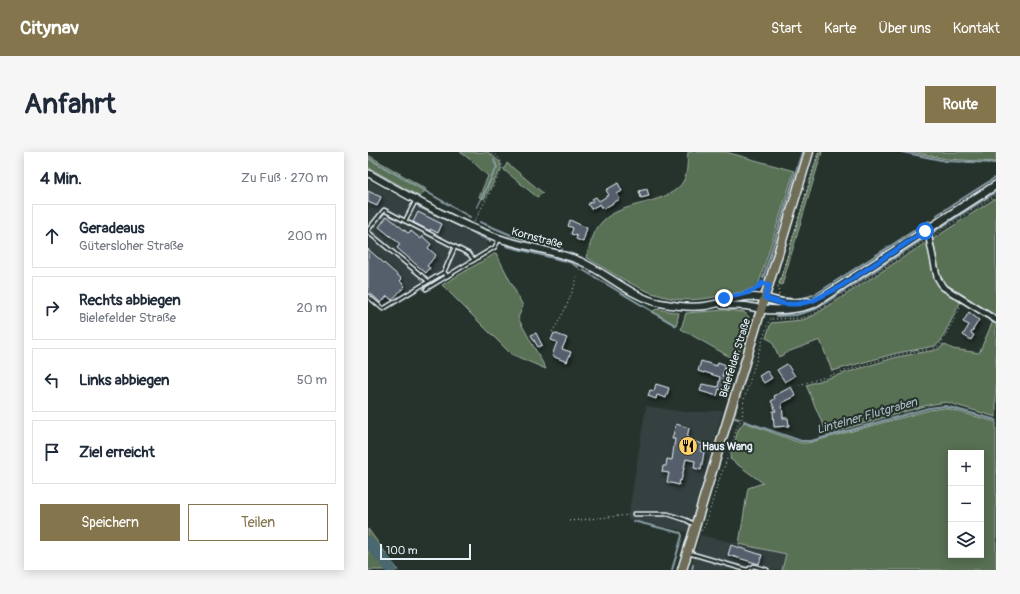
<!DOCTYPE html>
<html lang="de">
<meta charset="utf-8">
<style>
body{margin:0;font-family:Pangolin,sans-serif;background:#f6f6f7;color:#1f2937}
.controls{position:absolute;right:12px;bottom:12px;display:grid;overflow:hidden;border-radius:0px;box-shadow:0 2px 10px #0003}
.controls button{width:36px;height:36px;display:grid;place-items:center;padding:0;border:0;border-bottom:1px solid #e0e1e3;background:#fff;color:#1f2937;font:20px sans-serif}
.scale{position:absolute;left:12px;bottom:10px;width:91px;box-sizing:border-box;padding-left:4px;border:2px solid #e8f1f8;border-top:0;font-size:11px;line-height:14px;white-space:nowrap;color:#e8f1f8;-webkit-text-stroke:3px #26332d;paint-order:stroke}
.stop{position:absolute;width:12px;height:12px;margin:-9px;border:3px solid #1a73e8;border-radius:50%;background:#fff}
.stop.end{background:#1a73e8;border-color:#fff;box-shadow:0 1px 4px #0008}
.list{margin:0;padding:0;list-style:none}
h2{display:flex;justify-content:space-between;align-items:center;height:52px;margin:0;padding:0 16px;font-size:17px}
h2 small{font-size:13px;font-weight:400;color:#747a83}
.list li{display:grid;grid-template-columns:26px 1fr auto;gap:12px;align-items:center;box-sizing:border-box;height:64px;margin:0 8px 8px;padding:0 8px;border:1px solid #e0e1e3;border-radius:0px}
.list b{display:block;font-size:15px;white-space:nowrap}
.list p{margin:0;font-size:13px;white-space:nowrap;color:#747a83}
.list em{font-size:13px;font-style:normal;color:#747a83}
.actions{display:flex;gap:8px;padding:12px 16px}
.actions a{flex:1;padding:9px 0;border:1px solid #84754c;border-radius:0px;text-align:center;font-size:14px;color:#84754c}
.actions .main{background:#84754c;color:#fff}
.icon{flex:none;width:22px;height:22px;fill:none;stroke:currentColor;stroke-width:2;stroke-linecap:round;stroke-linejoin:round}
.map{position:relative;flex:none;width:628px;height:418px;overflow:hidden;border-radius:0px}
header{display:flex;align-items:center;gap:24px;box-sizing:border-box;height:56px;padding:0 20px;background:#84754c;color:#fff}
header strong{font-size:19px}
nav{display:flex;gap:22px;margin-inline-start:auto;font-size:14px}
.intro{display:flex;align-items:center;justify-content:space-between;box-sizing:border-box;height:96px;padding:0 24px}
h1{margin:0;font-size:28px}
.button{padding:10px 18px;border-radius:0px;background:#84754c;color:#fff;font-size:14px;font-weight:700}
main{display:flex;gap:24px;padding:0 24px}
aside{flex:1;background:#fff;border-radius:0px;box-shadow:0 2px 10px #0003}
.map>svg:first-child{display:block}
.built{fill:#344040}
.green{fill:#596f53;stroke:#a0b0a6;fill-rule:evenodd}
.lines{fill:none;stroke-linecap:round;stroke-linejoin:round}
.stream{stroke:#899ea6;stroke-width:2}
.river{stroke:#496770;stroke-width:11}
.building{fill:#545f6c;stroke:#e8f1f8;filter:url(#shadow)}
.service-casing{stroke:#e8f1f8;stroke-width:5.5}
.minor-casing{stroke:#e8f1f8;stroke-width:8}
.tertiary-casing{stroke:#e8f1f8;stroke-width:9}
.secondary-casing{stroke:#e8f1f8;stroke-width:10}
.primary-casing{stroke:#e8f1f8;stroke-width:11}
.path{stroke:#e8f1f8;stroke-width:1;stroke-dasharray:1 3;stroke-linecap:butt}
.service{stroke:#26332d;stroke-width:2.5}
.minor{stroke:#26332d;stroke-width:5}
.tertiary{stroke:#26332d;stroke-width:6}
.secondary{stroke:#26332d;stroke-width:7}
.primary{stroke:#706e59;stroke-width:8}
.route{stroke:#1a73e8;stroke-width:5}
.labels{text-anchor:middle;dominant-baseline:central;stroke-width:4;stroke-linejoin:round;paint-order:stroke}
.street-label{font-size:11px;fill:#e8f1f8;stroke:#26332d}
.poi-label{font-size:11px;font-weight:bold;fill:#e8f1f8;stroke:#26332d;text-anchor:start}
.water-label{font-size:12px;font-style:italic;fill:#a8bac2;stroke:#26332d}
</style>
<header>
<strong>Citynav</strong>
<nav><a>Start</a><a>Karte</a><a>Über uns</a><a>Kontakt</a></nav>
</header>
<div class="intro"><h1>Anfahrt</h1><a class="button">Route</a></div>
<main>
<aside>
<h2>4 Min.<small>Zu Fuß · 270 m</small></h2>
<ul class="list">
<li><svg class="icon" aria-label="ahead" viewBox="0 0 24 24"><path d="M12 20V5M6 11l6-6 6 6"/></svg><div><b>Geradeaus</b><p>Gütersloher Straße</p></div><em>200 m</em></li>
<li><svg class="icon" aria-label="right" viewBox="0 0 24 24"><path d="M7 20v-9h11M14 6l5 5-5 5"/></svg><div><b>Rechts abbiegen</b><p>Bielefelder Straße</p></div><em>20 m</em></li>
<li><svg class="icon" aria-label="left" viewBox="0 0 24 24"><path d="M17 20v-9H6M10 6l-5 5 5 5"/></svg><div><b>Links abbiegen</b></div><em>50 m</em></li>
<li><svg class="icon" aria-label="arrive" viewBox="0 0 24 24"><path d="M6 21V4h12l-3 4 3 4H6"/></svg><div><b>Ziel erreicht</b></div></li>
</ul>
<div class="actions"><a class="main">Speichern</a><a>Teilen</a></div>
</aside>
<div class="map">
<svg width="628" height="418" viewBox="0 0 628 418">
<defs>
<filter id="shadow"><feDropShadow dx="1.5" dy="2.5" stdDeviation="2" flood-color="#0009"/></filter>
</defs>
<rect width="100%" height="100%" fill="#26332d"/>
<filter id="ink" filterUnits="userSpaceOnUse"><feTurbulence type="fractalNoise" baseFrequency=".025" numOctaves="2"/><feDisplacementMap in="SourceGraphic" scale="8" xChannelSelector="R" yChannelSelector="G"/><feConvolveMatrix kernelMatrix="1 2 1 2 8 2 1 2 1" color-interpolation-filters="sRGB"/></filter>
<g filter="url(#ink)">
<!-- built -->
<g class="built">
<path d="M0,28L69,66L120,90L118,97L15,161L0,148Z"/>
<path d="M278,254L316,260H337L355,258L320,380L261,367L260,366Z"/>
<path d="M332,383L418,402L414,418H322Z"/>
</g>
<!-- green -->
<g class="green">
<path d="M92,0H120L132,10L133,17L116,47L111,45L120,24L103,8Z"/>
<path d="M320,0H358L426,19L390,134C378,140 365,142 352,144C332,148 313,150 294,144C267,137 242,119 218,105C222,94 225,80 233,71C252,48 303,54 316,28C320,20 319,8 320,0Z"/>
<path d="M451,0H454L414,133L411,132Z"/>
<path d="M544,0H628V10L578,7Z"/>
<path d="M0,3L58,37L52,45L0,15Z"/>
<path d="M139,11L175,41L169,45L136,18Z"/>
<path d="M628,46V164L578,132L572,125L565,87Z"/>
<path d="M559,90C562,103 563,125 572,135C578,141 586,145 593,149L572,190L567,194L529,201L464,219L452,188L422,199L411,205L404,189L398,186L403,171L434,168L445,164Z"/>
<path d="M128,101L155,154L150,166L178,217L143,202L74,133Z"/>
<path d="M289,157L311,161L308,174L283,160Z"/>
<path d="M357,158L376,160L381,165L369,209L313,177L318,161Z"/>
<path d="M625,169L628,171V265L578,250L560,253L459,282L438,233L529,205L568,198L574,195L575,192L585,197L611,201Z"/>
<path d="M577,256L628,270V418H414L418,402L371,392L380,336L395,331L362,307L370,278L376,270L432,291H440L562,258ZM583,301H613V403H583Z"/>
<path d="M0,377L3,381L30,418H0Z"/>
</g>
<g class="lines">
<!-- stream -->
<g class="stream">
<path d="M534,0L578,9L628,11"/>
<path d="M0,6L102,65"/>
<path d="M51,55L122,89"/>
<path d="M109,55L129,15L126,8"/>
<path d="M569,63L628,25"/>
<path d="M112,70L148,85L194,97"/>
<path d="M564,81L628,40"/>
<path d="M138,94L201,110L210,115"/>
<path d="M215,118L307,173"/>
<path d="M395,126L434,0"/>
<path d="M418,146C429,148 438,146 448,142L561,69"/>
<path d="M409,164L428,163L448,157L557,86"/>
<path d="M367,266L371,267"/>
<path d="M376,269L433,289H443L561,256L577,254L628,268"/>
<path d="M265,369L313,381L314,384L304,418"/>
<path d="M324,418L325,413"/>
</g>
<!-- river -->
<path class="river" d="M0,390L19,411L23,418"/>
</g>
<!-- building -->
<g class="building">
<path d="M250,31L254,39L249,42L252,47L235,57L232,52L223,57L220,52L225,49L224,47L228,45L231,49L241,43L238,38Z"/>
<path d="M279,37L281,44L273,46L271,39Z"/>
<path d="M0,39L13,45L9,54L0,50Z"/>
<path d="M50,60L74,72L70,81L62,77V79L45,70Z"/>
<path d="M19,64L40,81L43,79L53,87L54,84L63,92L60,96L68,103L59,114L62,116L58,121L29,96L32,92L11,75Z"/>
<path d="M202,68L219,76L215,90L208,87L209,84L203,82L205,76L200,74Z"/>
<path d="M0,97L34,127L32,129L37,134L24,148L19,144L13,151L0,139Z"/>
<path d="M601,160L611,168L603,181L606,183L603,188L595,183L601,173L595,170Z"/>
<path d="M168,181L174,193L170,195L163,183Z"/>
<path d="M186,181L199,186L194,197L203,200L199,210L184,204L189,190L183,188Z"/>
<path d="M333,209L349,214L350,210L358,213L354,224L359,225L355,238L351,237L349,244L332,239L334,232L350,235L352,225L336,220V221L330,219Z"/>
<path d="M419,212L427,224L417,230L409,218Z"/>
<path d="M399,219L404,226L396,231L391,224Z"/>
<path d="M288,232L301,236L298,246L289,243L288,247L280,244L282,238L286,239Z"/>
<path d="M423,235L428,244L414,251L415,266H420L421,274L406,275L405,259H408L403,249L407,247L406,244Z"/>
<path d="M308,272L321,276L319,286L320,288L335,292L332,299L336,300L333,318L326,316L327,309L318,307L313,329L312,328L311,333L299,330L301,321L294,320L295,314H298L299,307L304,308L307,287H304Z"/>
<path d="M363,393L394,403L391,412L360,403Z"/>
</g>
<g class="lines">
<!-- service casing -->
<g class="service-casing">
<g id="service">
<path d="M48,48L37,69L101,102L106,108"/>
<path d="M0,78L16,58L37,69"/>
<path d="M0,80L60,129"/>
<path d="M79,124L76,120L87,95"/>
<path d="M58,137L127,95L131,87"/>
<path d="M0,144L15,157L76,120"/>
<path d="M266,362H300L318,368L327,373"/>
<path d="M321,401L379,418L386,414L399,418"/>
</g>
</g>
<!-- minor casing -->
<g class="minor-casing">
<path id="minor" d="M557,79L561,86L569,125L575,135L628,168"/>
</g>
<!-- tertiary casing -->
<g class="tertiary-casing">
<g id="tertiary">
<path d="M0,21C42,45 85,70 130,86C157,95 185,98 212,109C237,120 265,146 292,151C307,154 322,156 337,154C351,152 365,146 379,145C384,144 391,146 397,146"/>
<path d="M354,153L378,154L394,157"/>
</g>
</g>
<!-- secondary casing -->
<g class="secondary-casing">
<g id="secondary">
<path d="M397,146C412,151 424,153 439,150"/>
<path d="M394,157C412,159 427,158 445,152L628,33"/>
</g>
</g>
<!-- primary casing -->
<g class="primary-casing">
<path id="primary" d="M314,418L441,0"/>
</g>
<!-- path -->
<g class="path">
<path d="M106,70L135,16L132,7L124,0"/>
<path d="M566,83L628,43"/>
<path d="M384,139L390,136L393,133"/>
<path d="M411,143L410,135L450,0"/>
<path d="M404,167L434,166L444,163L555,90"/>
<path d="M184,180C197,161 205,139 212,117"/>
<path d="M431,233L528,203L568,196L572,193L593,154"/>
<path d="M201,369L261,363"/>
<path d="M333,379L337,374L350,331L364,294L368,277L374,266L376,247L400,171L404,165"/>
</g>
<!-- service -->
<use href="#service" class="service"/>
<!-- minor -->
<use href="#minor" class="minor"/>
<!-- tertiary -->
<use href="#tertiary" class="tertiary"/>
<!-- secondary -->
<use href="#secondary" class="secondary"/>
<!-- primary -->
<use href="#primary" class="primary"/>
</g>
</g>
<g class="lines" filter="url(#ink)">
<!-- route -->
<path class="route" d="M356,146C369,143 386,142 394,131L401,133L397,146L417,152H430L444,149L470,136L557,79"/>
</g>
<!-- icons -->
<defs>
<g id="restaurant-disc" transform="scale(1)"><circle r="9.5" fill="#ffd166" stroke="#26332d"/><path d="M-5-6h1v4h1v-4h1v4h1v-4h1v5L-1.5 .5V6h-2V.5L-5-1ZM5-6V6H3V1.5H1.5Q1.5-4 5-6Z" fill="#111"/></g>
</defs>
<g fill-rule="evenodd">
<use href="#restaurant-disc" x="320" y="294"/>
</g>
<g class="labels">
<!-- street labels -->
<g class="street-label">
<text transform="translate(169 86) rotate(15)">Kornstraße</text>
<text transform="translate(367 206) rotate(-73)">Bielefelder Straße</text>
</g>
<!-- poi labels -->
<g class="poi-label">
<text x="334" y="294">Haus Wang</text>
</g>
<!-- water labels -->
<g class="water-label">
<text transform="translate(499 264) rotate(-16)">Lintelner Flutgraben</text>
</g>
</g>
</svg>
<div class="controls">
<button>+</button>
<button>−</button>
<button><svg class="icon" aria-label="layers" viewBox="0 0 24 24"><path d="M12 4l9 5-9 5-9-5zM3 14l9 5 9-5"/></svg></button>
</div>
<div class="scale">100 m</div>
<div class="stop" style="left:557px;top:79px"></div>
<div class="stop end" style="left:356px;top:146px"></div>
</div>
</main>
